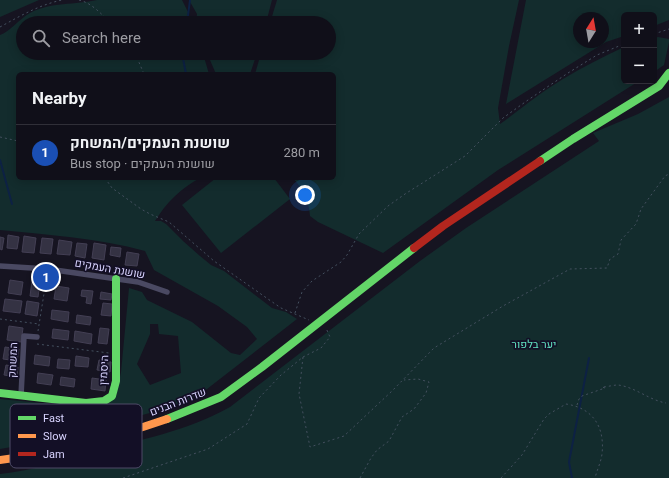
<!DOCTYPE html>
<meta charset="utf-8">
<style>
body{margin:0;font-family:Roboto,Heebo,sans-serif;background:#191822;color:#f1f3f6}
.controls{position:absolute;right:12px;top:12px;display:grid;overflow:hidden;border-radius:6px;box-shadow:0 2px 10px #0003}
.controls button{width:36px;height:36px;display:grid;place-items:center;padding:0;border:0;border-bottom:1px solid #302f38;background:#100f19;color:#f1f3f6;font:20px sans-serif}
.compass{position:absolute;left:573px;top:12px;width:36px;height:36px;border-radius:50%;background:#100f19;box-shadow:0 2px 10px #0003;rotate:11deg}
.you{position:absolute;left:305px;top:195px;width:14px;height:14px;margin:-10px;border:3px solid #fff;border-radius:50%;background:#1a73e8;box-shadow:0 0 0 6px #1a73e833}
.badge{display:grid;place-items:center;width:26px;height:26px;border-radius:50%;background:#9591b1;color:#fff;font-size:13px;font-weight:700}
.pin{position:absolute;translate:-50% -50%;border:2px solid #fff;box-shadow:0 1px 4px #0006}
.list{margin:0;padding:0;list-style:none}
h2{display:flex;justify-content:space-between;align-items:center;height:52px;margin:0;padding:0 16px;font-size:17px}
h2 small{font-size:13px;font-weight:400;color:#9c9ca2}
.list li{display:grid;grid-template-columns:26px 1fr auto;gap:12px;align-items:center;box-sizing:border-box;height:56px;padding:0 16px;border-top:1px solid #302f38}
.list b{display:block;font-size:15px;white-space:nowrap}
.list p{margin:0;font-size:13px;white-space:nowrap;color:#9c9ca2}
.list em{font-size:13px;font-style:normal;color:#9c9ca2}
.icon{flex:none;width:22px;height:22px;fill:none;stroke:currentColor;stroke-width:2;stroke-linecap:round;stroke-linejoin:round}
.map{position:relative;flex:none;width:669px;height:478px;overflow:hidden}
.search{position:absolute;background:#100f19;box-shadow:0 2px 10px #0003;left:16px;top:16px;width:320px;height:44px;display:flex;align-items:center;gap:10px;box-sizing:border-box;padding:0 14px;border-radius:22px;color:#9c9ca2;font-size:15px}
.panel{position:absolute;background:#100f19;box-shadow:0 2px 10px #0003;left:16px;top:72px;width:320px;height:108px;border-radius:6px}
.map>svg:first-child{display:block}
.green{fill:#132c2d;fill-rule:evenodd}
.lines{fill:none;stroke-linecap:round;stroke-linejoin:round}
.stream{stroke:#0d2144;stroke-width:2}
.building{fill:#343243;stroke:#433f54}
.path{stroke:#44505f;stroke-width:1;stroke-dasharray:2 3;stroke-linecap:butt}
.street{stroke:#4a4962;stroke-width:5.5}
.fast{stroke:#63d668;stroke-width:8}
.slow{stroke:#ff974d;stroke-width:8}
.jam{stroke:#b3261e;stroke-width:8}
.labels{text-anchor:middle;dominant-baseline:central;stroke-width:3.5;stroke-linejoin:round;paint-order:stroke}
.street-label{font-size:11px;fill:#d9d4ff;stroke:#130f26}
.park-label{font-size:11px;fill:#5fe0c0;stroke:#130f26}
.key{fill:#130f26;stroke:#4e4a67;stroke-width:1}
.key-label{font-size:11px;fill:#d9d4ff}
</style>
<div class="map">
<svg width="669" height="478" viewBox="0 0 669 478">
<rect width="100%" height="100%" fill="#161421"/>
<!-- green -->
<g class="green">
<path d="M0,0H39L0,17Z"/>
<path d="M97,0H182L189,14L190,23H23V53H201L204,57L209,74H18V178H200C181,188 166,203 155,221H161L166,224L183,241L200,256L211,265L224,271L259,298L272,308L286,312L297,319L207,389L193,398L172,407L46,441L0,449V399L93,408L116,396L121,372L129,288L142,292L147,300L192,322L231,353L240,355L257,339L247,327L218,306L154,270L145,251C98,238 49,235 0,230V35C11,31 19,19 30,13C50,2 76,5 97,0ZM150,324H158L159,334L178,336L181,373L150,385L137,364L150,334Z"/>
<path d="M189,0H272L266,23H196L197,14Z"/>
<path d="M277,0H519L509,46L498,108L500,124C521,109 541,92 563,79C583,67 603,57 624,47V81H639L498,170L383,253L318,222L310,216C309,201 303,189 293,178H334V74H255L261,53H329V23H270Z"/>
<path d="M526,0H669V20L654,26V15H624V36L606,42L506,104ZM579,18H603V42H579Z"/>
<path d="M658,37L669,39V42L664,65L654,72V38Z"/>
<path d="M207,53H257L250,74H216Z"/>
<path d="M669,97V478H0V474C31,471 62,461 92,453C138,440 188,431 230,407L420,261L466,228L599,141L593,133L638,114Z"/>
<path d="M216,178H274L290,199L221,253L182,205Z"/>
</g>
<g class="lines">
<!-- stream -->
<g class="stream">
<path d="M187,23L190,0"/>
<path d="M182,53L186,74"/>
<path d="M0,160L12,204"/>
<path d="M572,478L569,462L589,358"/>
</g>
</g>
<!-- building -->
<g class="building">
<path d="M8,235L19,237L17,249L7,248Z"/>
<path d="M24,236L36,238L34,253L22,252Z"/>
<path d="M0,237L4,238L2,250L0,249Z"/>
<path d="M42,238L53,239L51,254L40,253Z"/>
<path d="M59,240L72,242L70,255L57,254Z"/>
<path d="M77,243L87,244L85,258L75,256Z"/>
<path d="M94,243L106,245L104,260L92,258Z"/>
<path d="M111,247L121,248L120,257L110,255Z"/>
<path d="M127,252L139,254L137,266L125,265Z"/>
<path d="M10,280L23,282L21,295L8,293Z"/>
<path d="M32,281L40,282L38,297L30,296Z"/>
<path d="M56,286L69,288L67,301L54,299Z"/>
<path d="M82,290L93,291L91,304L86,303L87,297L81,296Z"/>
<path d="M101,292L112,294L111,300L100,299Z"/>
<path d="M5,299L22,301L20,313L3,311Z"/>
<path d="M27,301L39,303L37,316L25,314Z"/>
<path d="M103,303L112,304L111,316L101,315Z"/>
<path d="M52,310L69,312L68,322L51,319Z"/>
<path d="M77,315L91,317L90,325L76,323Z"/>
<path d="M9,326L23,328L21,342L7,340Z"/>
<path d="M100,328L109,329L107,344L98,343Z"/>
<path d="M53,329L69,331L68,340L52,338Z"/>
<path d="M75,331L92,334L91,344L74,341Z"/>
<path d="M5,347L19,349L17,361L3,359Z"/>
<path d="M35,355L50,357L49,366L34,364Z"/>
<path d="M76,356L89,358L88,367L75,366Z"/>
<path d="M58,359L70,360L69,369L57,368Z"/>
<path d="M99,360L111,362L110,372L97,370Z"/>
<path d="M6,365L18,367L17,377L4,375Z"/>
<path d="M38,373L53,375L51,385L37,383Z"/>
<path d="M61,377L75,379L74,387L60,385Z"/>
<path d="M92,378L106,380L105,391L91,389Z"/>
</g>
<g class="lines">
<!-- path -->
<g class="path">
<path d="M79,0C92,3 101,14 111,23"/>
<path d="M0,27C20,16 39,5 62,0"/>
<path d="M654,34L669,29"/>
<path d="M135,53L144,74"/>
<path d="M0,137L18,141"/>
<path d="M105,178L112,188L141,209L150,214L169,222L214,261L268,299L281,308L309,320"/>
<path d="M295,313L302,292L312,281L341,262L347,255L359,234L388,206L405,194L465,156L503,118L528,100L568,73L597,55L624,44"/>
<path d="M0,319L39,324"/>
<path d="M38,331L47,275"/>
<path d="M37,344L109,353"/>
<path d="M303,357L299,394L310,447L344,436L392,391L434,348L503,306L570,269L607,268L610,259L618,254L621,240L636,224L641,209L665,176L669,174"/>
<path d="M577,405L579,399L582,396L605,388L602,387C607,387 613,385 618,385C635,387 649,400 666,403"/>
<path d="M123,478L208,449L247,424L259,398L281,375L303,357L321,348L330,337L326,328"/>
<path d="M360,478L371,458L377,450L389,441L402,417L414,409L426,393L429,382L418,379L404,380"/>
<path d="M501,478L522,455L544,419L549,414L566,404C593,408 605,427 602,454C601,462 597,470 595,478"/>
</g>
<!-- street -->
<g class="street">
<path d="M0,266L48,269L138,282L167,292"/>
<path d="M21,396L24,336L37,337"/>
</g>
<!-- fast -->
<g class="fast">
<path d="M540,161L573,139L659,86L669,73"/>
<path d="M0,393L86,403L104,401L112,396L116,381V279"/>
<path d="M167,419L221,397L262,367L414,248"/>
</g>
<!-- slow -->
<path class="slow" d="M0,460C57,453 112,438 167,419"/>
<!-- jam -->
<path class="jam" d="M414,248L443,226L540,161"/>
</g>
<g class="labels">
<!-- street labels -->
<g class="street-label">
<text transform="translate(110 269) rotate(10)">שושנת העמקים</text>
<text transform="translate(13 360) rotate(-87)">המשחק</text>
<text transform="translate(104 370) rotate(-87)">היסמין</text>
<text transform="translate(178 402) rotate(-21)">שדרות הבנים</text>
</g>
<!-- park labels -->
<g class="park-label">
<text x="534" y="344">יער בלפור</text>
</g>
</g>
<!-- legend -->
<rect x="10" y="404" width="132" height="64" rx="6" class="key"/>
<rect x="18" y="416" width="18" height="4" fill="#63d668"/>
<rect x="18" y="434" width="18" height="4" fill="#ff974d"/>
<rect x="18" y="452" width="18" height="4" fill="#b3261e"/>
<g class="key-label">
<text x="43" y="422">Fast</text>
<text x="43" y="440">Slow</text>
<text x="43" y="458">Jam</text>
</g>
</svg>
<div class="controls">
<button>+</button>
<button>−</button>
</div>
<svg class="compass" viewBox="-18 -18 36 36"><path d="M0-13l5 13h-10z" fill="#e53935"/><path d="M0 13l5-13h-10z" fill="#9c9ca2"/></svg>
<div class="you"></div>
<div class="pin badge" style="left:46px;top:277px;background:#1a4fb4">1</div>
<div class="search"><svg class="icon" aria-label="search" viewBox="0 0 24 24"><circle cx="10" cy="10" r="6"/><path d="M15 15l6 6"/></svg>Search here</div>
<section class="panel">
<h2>Nearby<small></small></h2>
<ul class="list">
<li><span class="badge" style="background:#1a4fb4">1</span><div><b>שושנת העמקים/המשחק</b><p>Bus stop · שושנת העמקים</p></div><em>280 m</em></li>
</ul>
</section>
</div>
